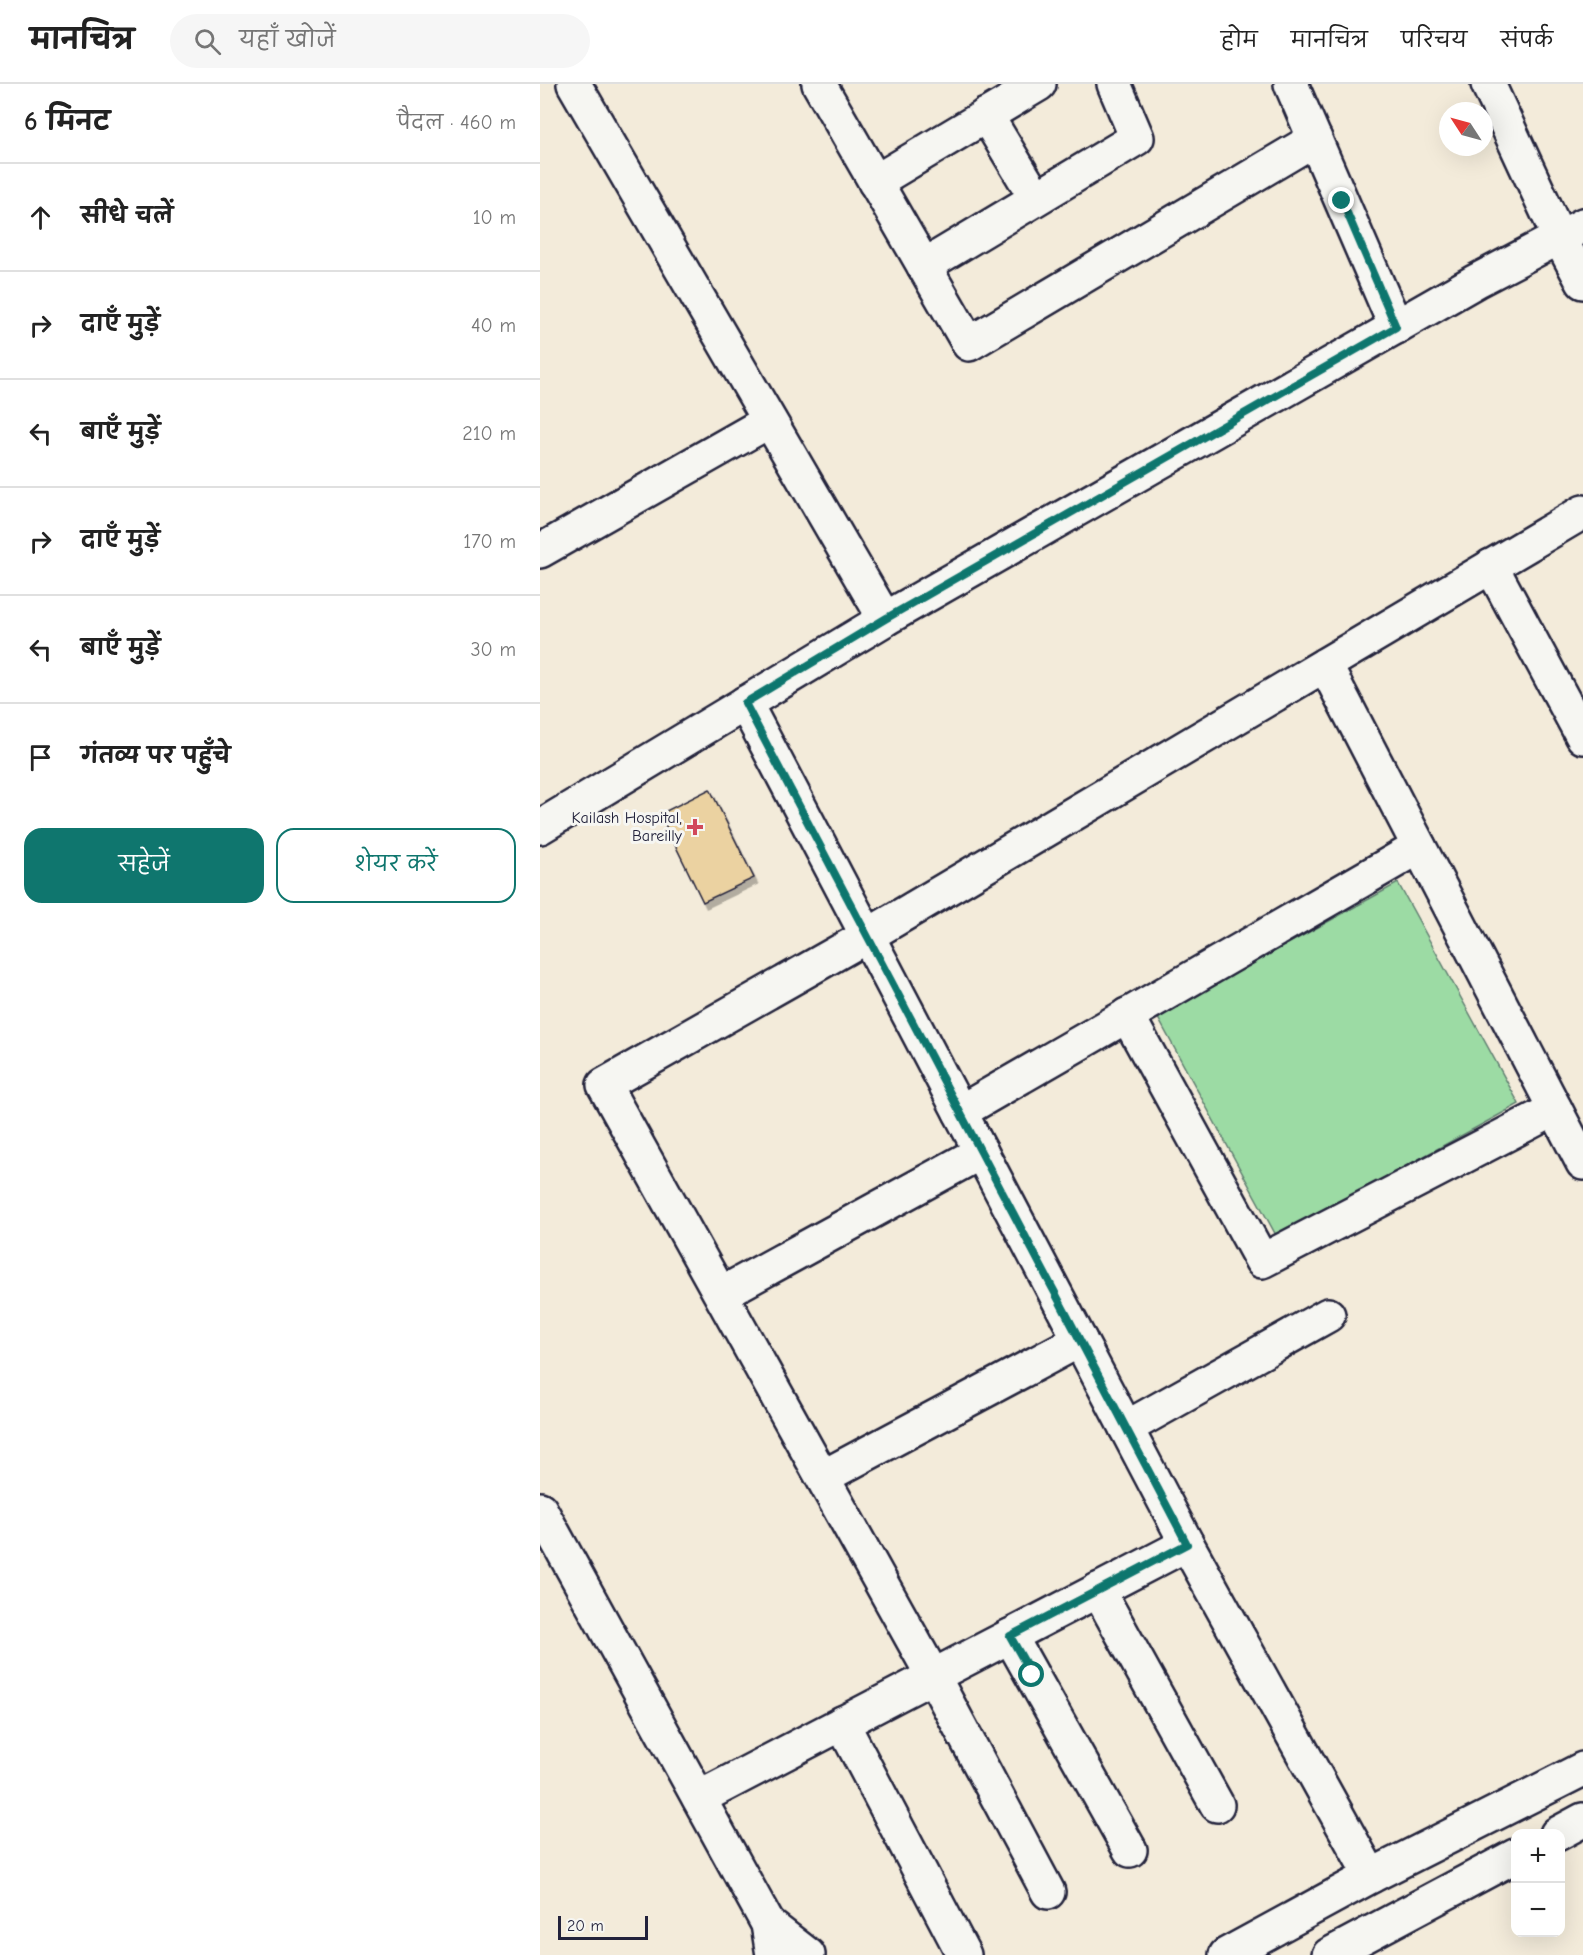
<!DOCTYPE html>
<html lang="hi">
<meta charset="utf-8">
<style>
body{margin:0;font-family:"Comic Neue","Playpen Sans Deva",sans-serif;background:#f6f6f6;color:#222}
.controls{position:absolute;right:18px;bottom:18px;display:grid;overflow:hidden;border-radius:12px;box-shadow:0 6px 24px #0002}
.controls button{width:54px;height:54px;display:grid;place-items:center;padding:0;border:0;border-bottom:2px solid #e0e0e0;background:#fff;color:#222;font:30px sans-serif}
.compass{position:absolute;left:899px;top:18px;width:54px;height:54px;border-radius:50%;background:#fff;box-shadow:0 6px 24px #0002;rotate:306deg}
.scale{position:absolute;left:18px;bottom:15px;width:90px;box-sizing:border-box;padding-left:6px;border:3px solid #22223b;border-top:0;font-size:16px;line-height:21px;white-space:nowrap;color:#22223b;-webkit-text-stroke:4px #f6f6f2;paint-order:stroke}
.stop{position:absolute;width:18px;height:18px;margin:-14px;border:4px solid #0f766e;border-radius:50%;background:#fff}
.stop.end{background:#0f766e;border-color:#fff;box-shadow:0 2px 6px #0008}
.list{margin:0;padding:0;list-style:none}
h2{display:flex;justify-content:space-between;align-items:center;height:78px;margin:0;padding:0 24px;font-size:26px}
h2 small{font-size:20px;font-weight:400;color:#767676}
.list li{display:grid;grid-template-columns:39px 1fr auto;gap:18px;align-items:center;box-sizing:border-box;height:108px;padding:0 24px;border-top:2px solid #e0e0e0}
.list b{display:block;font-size:22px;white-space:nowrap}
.list em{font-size:20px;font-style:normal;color:#767676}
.actions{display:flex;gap:12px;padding:18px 24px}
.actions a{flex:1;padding:14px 0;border:2px solid #0f766e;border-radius:18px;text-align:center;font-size:21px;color:#0f766e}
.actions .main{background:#0f766e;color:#fff}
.icon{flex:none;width:33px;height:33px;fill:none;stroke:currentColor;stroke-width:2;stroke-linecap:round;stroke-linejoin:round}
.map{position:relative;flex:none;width:1043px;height:1871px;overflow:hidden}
header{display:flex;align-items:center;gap:36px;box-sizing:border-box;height:84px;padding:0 30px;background:#fff;border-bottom:2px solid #e0e0e0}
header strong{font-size:28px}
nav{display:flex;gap:33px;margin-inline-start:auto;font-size:21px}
.search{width:420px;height:54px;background:#f6f6f6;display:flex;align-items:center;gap:15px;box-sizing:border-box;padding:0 21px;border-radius:33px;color:#767676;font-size:22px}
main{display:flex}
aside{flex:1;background:#fff}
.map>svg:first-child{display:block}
.green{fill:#9cdba4;stroke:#5f7e70;stroke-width:1.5}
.building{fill:#ebd2a1;stroke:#22223b;stroke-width:1.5;filter:url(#shadow)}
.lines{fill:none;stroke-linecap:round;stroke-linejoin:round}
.minor-casing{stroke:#22223b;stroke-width:38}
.minor{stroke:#f6f6f2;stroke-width:33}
.route{stroke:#0f766e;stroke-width:8}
.poi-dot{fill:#d1495b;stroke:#f6f6f2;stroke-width:2}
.labels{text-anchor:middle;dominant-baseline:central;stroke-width:6;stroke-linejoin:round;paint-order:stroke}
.poi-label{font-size:16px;fill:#22223b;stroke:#f6f6f2;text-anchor:end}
</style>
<header>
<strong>मानचित्र</strong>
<div class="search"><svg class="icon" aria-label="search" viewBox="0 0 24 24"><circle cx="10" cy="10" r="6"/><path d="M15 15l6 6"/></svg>यहाँ खोजें</div>
<nav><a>होम</a><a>मानचित्र</a><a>परिचय</a><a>संपर्क</a></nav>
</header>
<main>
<aside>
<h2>6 मिनट<small>पैदल · 460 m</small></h2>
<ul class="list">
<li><svg class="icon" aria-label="ahead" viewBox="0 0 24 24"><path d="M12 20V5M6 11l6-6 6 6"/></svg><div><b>सीधे चलें</b></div><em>10 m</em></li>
<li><svg class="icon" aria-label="right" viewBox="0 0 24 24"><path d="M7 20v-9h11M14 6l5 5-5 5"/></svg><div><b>दाएँ मुड़ें</b></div><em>40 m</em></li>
<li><svg class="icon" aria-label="left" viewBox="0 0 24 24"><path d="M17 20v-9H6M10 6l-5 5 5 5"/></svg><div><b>बाएँ मुड़ें</b></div><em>210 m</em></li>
<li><svg class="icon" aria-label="right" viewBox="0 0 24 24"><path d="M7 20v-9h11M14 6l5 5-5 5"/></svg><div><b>दाएँ मुड़ें</b></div><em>170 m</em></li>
<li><svg class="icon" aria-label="left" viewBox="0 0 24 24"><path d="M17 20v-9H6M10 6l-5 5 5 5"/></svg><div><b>बाएँ मुड़ें</b></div><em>30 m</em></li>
<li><svg class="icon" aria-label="arrive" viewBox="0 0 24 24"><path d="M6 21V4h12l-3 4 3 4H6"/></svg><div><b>गंतव्य पर पहुँचे</b></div></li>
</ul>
<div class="actions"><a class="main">सहेजें</a><a>शेयर करें</a></div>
</aside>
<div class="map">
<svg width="1043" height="1871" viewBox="0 0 1043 1871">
<defs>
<filter id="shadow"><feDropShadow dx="3.5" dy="6" stdDeviation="0" flood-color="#0004"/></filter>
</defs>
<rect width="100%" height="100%" fill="#f3ebda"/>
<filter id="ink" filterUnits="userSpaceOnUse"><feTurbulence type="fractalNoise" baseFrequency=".0167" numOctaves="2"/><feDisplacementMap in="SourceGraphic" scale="12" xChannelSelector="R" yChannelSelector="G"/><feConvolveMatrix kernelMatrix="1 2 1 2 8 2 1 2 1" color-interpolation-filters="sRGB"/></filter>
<g filter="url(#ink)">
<!-- green -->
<path class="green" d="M858,799L979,1020L737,1153L617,932Z"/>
<!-- building -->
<path class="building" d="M170,705L214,794L163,818L120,730Z"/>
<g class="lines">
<!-- minor casing -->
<g class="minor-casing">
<g id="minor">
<path d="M34,0L345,535"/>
<path d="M279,0L429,260L775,55"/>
<path d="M751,0L856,243"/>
<path d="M948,0L1019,153L1043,198"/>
<path d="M446,31L496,114"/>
<path d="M335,98L499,0"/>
<path d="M384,182L597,54L574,0"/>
<path d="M0,467L229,337"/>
<path d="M951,482L1043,653"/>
<path d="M785,581L1043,1079"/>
<path d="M205,619L647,1460L831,1792"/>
<path d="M0,743L345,535L936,197L1043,141"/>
<path d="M587,931L722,1177L1015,1025"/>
<path d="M420,1028L879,763"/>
<path d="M181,1210L441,1068"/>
<path d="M586,1344L788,1231"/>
<path d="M283,1393L540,1256"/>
<path d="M0,1425L228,1840L233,1871"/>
<path d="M558,1506L677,1721"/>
<path d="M470,1552L590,1766"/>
<path d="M302,1639L424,1871"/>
<path d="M159,1714L647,1460"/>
<path d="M1017,1750L1043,1736"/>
<path d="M508,1808L393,1592L64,1001L327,852L1043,428"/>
<path d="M228,1840L268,1871"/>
<path d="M686,1871L831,1792L1043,1685"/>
<path d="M789,1871L975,1772"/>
</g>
</g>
<!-- minor -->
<use href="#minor" class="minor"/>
</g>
</g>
<g class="lines" filter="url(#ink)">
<!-- route -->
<path class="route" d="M492,1591L470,1552L647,1460L205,619L345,535L856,243L802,117"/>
</g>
<!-- markers -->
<path class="poi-dot" d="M152 734h6v6h6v6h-6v6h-6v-6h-6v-6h6z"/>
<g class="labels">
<!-- poi labels -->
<g class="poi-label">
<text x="142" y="734">Kailash Hospital,<tspan x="142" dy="18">Bareilly</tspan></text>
</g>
</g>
</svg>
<div class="controls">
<button>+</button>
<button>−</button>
</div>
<svg class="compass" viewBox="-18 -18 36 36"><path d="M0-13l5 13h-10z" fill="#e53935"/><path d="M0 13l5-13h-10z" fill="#767676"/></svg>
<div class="scale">20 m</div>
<div class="stop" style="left:492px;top:1591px"></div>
<div class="stop end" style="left:802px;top:117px"></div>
</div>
</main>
